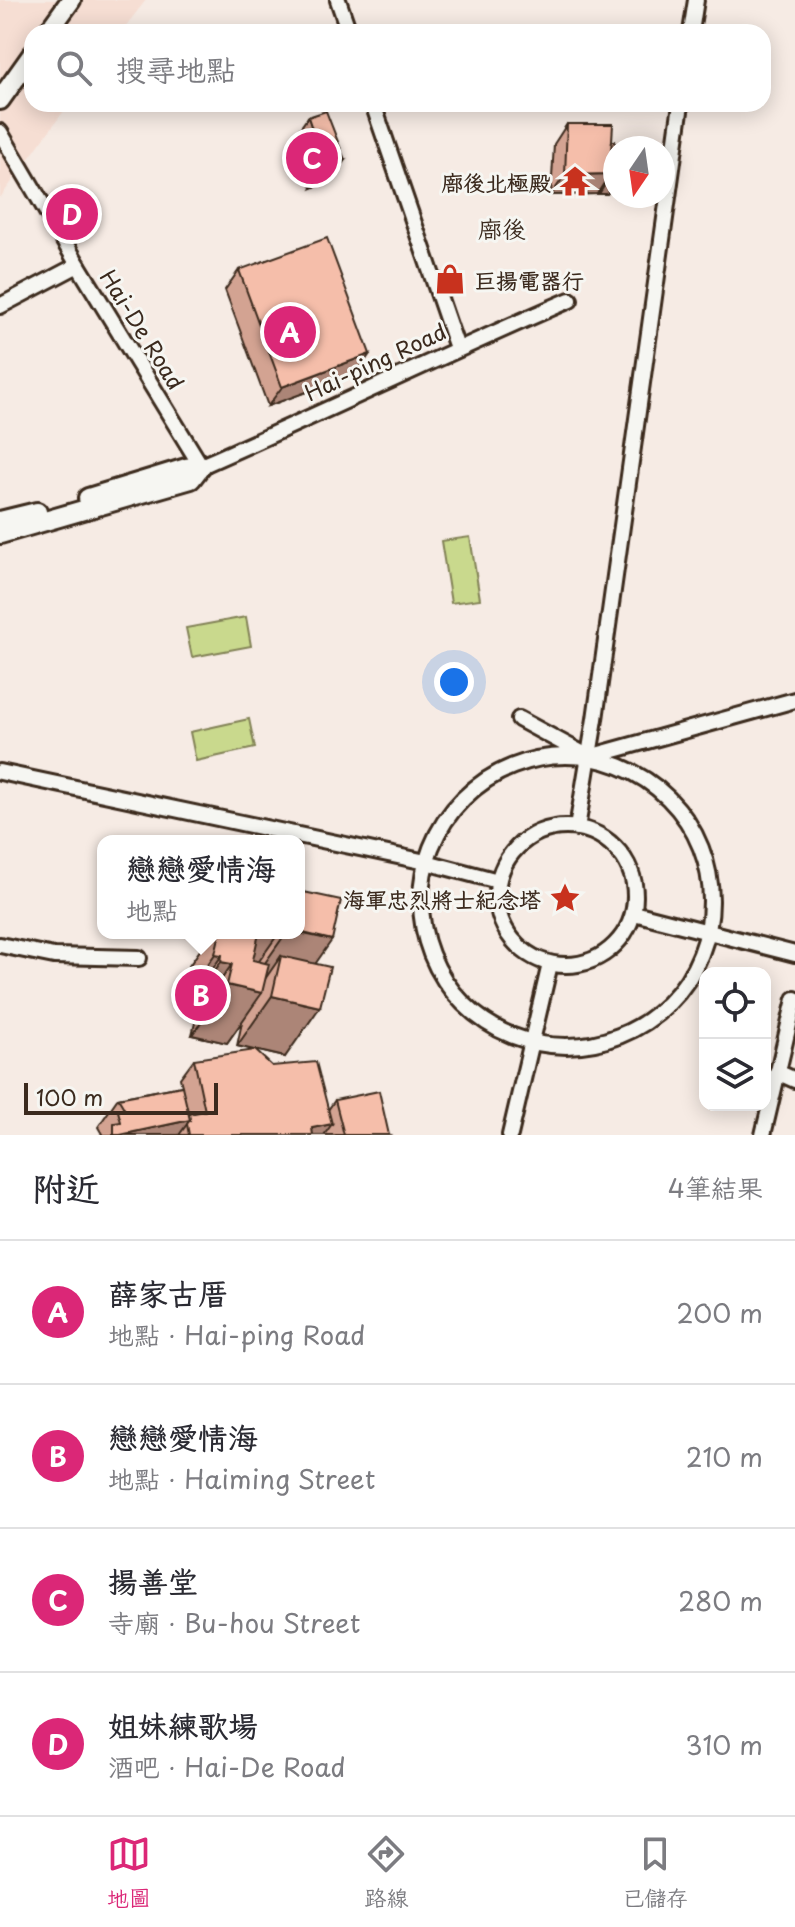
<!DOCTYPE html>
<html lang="zh-TW">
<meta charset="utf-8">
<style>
body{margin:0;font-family:"Playpen Sans","LXGW WenKai TC",sans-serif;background:#f2f2f3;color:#2b2b33}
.controls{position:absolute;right:24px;bottom:24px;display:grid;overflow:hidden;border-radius:16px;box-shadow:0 4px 20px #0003}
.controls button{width:72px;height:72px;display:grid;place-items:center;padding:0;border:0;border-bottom:2px solid #e1e1e2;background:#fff;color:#2b2b33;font:40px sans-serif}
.compass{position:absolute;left:603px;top:136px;width:72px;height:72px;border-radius:50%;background:#fff;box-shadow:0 4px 20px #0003;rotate:193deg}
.scale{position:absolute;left:24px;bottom:20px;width:194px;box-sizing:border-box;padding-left:8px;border:4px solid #3b2a1e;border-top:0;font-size:22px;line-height:28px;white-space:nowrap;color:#3b2a1e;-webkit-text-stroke:6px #f6f6f2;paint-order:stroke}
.you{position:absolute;left:454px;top:682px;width:28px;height:28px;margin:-20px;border:6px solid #fff;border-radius:50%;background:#1a73e8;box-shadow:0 0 0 12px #1a73e833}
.badge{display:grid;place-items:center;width:52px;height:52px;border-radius:50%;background:#db2777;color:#fff;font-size:26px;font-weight:700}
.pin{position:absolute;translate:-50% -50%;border:4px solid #fff;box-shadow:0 2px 8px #0006}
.popup{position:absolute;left:97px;top:835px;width:208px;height:104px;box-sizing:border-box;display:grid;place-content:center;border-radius:16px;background:#fff;filter:drop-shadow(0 2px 6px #0005);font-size:26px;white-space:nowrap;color:#7c7c81}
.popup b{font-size:30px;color:#2b2b33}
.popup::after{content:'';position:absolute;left:50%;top:100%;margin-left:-16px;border:16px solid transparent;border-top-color:#fff}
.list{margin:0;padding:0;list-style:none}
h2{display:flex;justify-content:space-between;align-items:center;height:104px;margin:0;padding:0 32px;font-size:34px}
h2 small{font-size:26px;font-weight:400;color:#7c7c81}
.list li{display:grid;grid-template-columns:52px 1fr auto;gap:24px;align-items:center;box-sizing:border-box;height:144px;padding:0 32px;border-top:2px solid #e1e1e2}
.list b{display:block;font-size:30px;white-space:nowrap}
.list p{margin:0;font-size:26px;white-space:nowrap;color:#7c7c81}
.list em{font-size:26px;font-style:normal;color:#7c7c81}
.icon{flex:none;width:44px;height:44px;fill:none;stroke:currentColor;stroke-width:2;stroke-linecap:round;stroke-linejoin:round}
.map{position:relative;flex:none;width:795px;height:1135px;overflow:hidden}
.search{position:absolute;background:#fff;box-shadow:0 4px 20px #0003;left:24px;right:24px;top:24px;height:88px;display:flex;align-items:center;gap:20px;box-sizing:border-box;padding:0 28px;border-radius:24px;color:#7c7c81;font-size:30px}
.sheet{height:680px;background:#fff}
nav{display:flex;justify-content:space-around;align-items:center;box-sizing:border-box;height:112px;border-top:2px solid #e1e1e2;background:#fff;font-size:22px;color:#7c7c81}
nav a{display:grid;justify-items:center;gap:4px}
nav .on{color:#db2777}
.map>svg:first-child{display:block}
.built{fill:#f6ded3}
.green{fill:#c9d98d;stroke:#828256;stroke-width:2}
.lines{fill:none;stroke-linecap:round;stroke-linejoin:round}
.minor-casing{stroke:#3b2a1e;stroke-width:20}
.tertiary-casing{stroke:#3b2a1e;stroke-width:24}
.minor{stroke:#f6f6f2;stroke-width:14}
.tertiary{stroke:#f6f6f2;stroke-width:18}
.wall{fill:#d3a392;stroke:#3b2a1e;stroke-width:2}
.shaded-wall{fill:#ac8577;stroke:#3b2a1e;stroke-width:2}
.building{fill:#f5beaa;stroke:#3b2a1e;stroke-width:2}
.labels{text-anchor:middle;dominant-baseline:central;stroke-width:6;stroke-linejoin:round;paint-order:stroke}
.poi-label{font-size:22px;font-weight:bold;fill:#3b2a1e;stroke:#f6f6f2;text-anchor:end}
.street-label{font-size:22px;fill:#3b2a1e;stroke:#f6f6f2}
.neighbourhood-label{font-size:24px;fill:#3b2a1e;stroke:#f6f6f2}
</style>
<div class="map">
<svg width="795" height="1135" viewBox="0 0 795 1135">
<rect width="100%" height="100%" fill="#f6ebe4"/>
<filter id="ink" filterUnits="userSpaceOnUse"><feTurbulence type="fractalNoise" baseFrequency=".0125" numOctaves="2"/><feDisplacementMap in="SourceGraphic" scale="16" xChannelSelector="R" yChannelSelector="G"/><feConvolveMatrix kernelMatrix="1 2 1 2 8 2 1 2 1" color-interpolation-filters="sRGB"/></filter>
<g filter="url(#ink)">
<!-- built -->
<path class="built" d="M0,0H146L121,32H32V104H69L0,198Z"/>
<!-- green -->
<g class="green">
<path d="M470,537L480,599L451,603L441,541Z"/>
<path d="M246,617L251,646L192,657L186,628Z"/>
<path d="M249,719L255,748L196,761L190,732Z"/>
</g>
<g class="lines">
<!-- minor casing -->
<g class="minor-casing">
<g id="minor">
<path d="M338,0L349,32"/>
<path d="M691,32L696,0"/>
<path d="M373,104L457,348"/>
<path d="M0,132L78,265L201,466C325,412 446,353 570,300"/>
<path d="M0,306L78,265"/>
<path d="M519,719L589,757L795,700"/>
<circle cx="566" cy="901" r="145"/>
<path d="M0,772L426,862L498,881"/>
<circle cx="566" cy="896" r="69"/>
<path d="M577,828L595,719L681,104"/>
<path d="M634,913L795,954"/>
<path d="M0,945L54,956L139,958"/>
<path d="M777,1072L795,1080"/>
<path d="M510,1135L550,964"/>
<path d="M763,1135L795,999"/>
</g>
</g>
<!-- tertiary casing -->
<g class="tertiary-casing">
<g id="tertiary">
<path d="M48,32L71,0"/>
<path d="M0,100L32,55"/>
<path d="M88,498L186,468L201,466"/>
<path d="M0,521L37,512"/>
<path d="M0,534L191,479L201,466"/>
</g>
</g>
<!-- minor -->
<use href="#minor" class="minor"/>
<!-- tertiary -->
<use href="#tertiary" class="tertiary"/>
</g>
<!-- wall -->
<g class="wall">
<path d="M308,117L331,180L312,188L294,137Z"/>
<path d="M567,124L612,141L614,184L607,194H599V191L597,194L551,195L554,144Z"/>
<path d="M239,270L356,374L268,406L225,290Z"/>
<path d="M212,933H299L316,964L285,1057L237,1046L242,1022L227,1043L192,1035L197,1015L185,1012L187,1006L180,1004L189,966Z"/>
<path d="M194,1059L272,1066L328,1110L335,1100L389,1135H325V1134L324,1135H101L102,1134L98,1127L118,1098L182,1086L180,1078Z"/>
</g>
<!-- shaded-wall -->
<g class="shaded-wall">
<path d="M345,160L331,180L312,188L325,168Z"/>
<path d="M610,174L597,194L551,195L565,175Z"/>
<path d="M606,183L614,184L607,194H599Z"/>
<path d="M370,354L356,374L268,406L282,387Z"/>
<path d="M259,933L276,937L241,987Z"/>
<path d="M286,933H299L332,940L297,990L281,956L263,982L253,980Z"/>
<path d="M215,954L222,955L187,1006L180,1004Z"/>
<path d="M221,962L232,964L197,1015L185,1012Z"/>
<path d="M227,985L262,993L227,1043L192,1035Z"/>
<path d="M272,996L320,1007L285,1057L237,1046Z"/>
<path d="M190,1120L179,1135H120Z"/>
<path d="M332,1124L324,1135H307L312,1128Z"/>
</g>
<!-- building -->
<g class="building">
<path d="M326,111L345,160L325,168L308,117Z"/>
<path d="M567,124H613L610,174L565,175Z"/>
<path d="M612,141H615L614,152H611Z"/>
<path d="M611,152H615L614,184L606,183V181L610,174Z"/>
<path d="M327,238L370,354L282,387L239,270Z"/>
<path d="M299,891L341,900L332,940L299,932Z"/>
<path d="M220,933H259L253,960L269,964L262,993L227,985L232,964L221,962L222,955L215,954Z"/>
<path d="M260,933H277L276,937Z"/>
<path d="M281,956L330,967L320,1007L272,996Z"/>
<path d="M255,1050L272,1066L316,1062L332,1124L312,1128L313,1135H189L187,1124L190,1120L189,1114L205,1111L194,1059Z"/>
<path d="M182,1086L190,1120L120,1135H114V1123L121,1122L118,1111L124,1108L118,1098Z"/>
<path d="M379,1091L389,1135H344L335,1100Z"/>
</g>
</g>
<!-- icons -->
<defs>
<g id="temple-bare" transform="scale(2.4)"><path d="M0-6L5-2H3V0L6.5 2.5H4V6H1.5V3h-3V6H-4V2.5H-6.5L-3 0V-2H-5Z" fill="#c8321e" stroke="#f6f6f2" stroke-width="2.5" paint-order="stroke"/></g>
<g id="shop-bare" transform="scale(2.4)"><path d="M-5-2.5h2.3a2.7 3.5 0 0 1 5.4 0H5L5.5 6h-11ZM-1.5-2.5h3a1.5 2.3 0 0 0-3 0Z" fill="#c8321e" stroke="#f6f6f2" stroke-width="2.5" paint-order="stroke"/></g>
<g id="sight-bare" transform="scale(2.4)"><path d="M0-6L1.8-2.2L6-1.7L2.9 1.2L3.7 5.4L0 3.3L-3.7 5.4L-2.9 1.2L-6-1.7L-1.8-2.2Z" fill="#c8321e" stroke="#f6f6f2" stroke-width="2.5" paint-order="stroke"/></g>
</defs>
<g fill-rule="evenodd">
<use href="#temple-bare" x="575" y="181"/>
<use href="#shop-bare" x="450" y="279"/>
<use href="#sight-bare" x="565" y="898"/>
</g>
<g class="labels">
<!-- poi labels -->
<g class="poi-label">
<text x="551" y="181">廍後北極殿</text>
<text x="474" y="279" text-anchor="start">巨揚電器行</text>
<text x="541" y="898">海軍忠烈將士紀念塔</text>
</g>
<!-- street labels -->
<g class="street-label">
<text transform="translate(143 329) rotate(58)">Hai-De Road</text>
<text transform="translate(375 361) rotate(-25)">Hai-ping Road</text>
</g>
<!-- neighbourhood labels -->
<g class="neighbourhood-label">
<text x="502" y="228">廍後</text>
</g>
</g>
</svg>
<div class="controls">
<button><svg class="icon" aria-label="locate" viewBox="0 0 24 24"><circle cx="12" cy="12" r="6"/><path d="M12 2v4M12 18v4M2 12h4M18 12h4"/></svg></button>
<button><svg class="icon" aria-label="layers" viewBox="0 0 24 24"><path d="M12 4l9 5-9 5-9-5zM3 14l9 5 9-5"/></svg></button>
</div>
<svg class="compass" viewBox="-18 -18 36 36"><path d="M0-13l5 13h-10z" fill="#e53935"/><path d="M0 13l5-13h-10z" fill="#7c7c81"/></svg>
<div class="scale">100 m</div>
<div class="you"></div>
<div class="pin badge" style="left:290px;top:332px">A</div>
<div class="pin badge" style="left:201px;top:995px">B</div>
<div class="popup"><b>戀戀愛情海</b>地點</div>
<div class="pin badge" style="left:312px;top:158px">C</div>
<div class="pin badge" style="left:72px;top:214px">D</div>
<div class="search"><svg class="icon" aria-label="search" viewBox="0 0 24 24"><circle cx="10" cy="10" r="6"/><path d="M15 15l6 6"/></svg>搜尋地點</div>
</div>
<section class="sheet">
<h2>附近<small>4筆結果</small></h2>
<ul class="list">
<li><span class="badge">A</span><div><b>薛家古厝</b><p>地點 · Hai-ping Road</p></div><em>200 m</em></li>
<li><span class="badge">B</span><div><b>戀戀愛情海</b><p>地點 · Haiming Street</p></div><em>210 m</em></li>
<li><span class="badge">C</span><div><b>揚善堂</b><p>寺廟 · Bu-hou Street</p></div><em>280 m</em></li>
<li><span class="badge">D</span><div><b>姐妹練歌場</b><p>酒吧 · Hai-De Road</p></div><em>310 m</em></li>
</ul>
</section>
<nav>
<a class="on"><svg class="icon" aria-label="map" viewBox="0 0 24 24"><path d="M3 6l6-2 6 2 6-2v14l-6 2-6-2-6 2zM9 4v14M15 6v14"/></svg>地圖</a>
<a><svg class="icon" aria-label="directions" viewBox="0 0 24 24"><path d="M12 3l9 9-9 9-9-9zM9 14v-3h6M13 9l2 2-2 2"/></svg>路線</a>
<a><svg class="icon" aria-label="saved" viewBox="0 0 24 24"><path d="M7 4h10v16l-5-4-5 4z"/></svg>已儲存</a>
</nav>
